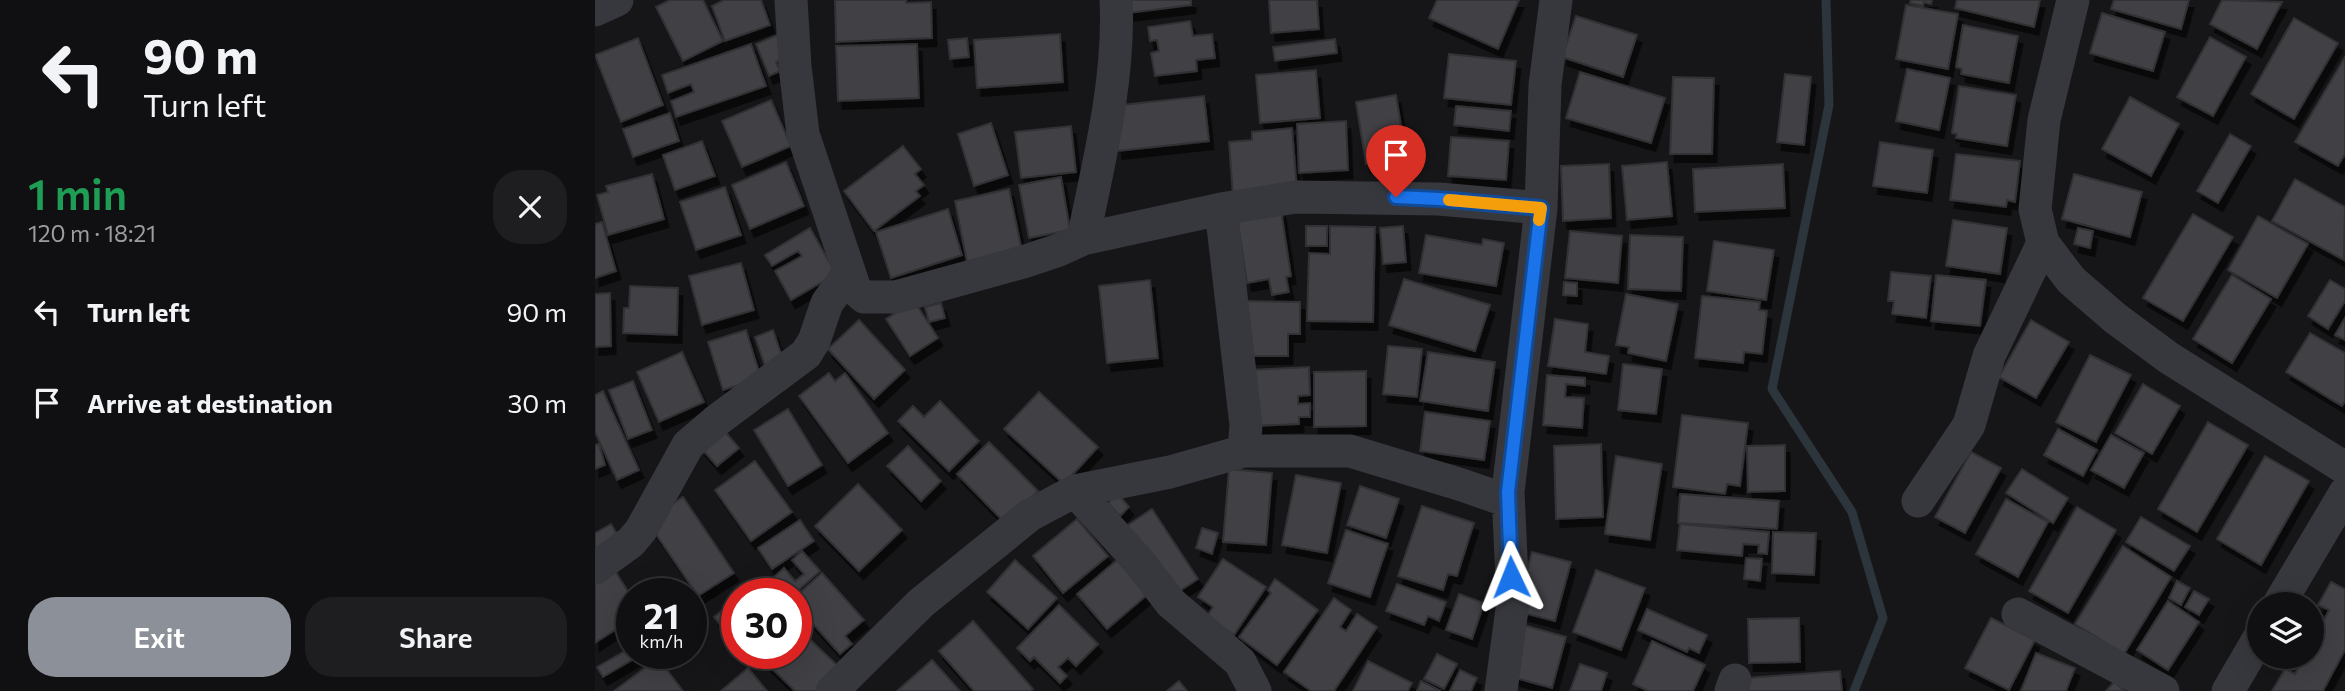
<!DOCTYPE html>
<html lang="en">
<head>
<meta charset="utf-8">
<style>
	:root { --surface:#101012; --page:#1e1e20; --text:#f1f3f6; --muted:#9c9d9f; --line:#303032; --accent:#8c9099 }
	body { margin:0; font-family:Commissioner,sans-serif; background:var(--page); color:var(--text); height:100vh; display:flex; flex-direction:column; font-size:26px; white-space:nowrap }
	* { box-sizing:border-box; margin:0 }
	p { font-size:23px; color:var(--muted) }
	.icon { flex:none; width:38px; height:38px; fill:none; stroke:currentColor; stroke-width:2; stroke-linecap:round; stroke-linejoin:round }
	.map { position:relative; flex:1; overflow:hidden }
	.sheet { display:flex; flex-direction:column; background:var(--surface); width:595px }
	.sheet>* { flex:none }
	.banner { background:#101012; color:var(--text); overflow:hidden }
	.tools { position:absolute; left:1652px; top:592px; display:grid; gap:14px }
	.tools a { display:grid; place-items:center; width:77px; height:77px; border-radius:50%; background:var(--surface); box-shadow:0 7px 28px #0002,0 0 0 2px var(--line); font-size:35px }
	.speed { position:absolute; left:21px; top:578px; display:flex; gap:14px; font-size:35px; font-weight:700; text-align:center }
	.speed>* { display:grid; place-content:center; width:91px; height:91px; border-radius:50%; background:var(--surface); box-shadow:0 7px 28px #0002,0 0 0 2px var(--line); line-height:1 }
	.speed small { font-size:18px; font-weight:400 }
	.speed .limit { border:10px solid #d22; background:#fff; color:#111 }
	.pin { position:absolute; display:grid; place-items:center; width:60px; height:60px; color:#fff; margin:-72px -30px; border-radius:50% 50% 50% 0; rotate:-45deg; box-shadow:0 0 7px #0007 }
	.pin .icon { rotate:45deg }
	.me { position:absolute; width:77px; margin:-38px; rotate:358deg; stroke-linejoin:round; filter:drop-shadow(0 0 5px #0008) }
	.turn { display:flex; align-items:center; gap:24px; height:147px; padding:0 28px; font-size:32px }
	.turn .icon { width:91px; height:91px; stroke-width:2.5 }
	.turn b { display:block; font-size:49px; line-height:60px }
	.round { display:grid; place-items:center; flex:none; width:74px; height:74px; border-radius:28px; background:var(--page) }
	.overview { display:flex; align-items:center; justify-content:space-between; height:119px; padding:0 28px }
	h1 { font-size:42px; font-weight:600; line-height:52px; color:#1e9e55 }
	.button { display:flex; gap:14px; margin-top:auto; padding:14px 28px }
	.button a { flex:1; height:80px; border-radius:28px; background:var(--accent); color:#fff; font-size:28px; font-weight:600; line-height:80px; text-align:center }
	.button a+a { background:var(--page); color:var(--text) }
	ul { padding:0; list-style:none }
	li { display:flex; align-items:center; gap:21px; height:91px; padding:0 28px }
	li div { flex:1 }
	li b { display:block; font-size:26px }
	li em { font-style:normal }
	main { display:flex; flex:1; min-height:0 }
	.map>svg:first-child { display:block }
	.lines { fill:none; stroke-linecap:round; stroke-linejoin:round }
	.stream { stroke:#2c353c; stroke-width:9 }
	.building { fill:#404145; stroke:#303034; stroke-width:2; filter:url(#shadow) }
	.minor { stroke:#37383d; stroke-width:33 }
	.route-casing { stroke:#114b97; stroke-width:18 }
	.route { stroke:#1a73e8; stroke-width:12 }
	.slow { stroke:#f59e0b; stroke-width:12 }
</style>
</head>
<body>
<main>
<section class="sheet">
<div class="banner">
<div class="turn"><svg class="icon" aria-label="left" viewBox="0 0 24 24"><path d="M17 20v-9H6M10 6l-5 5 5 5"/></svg><div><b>90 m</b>Turn left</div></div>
</div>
<div class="overview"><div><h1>1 min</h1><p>120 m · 18:21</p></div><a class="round"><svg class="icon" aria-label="close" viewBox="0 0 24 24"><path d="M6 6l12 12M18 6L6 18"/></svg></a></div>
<ul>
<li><svg class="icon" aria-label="left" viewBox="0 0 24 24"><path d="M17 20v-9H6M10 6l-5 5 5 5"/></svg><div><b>Turn left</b></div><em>90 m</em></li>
<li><svg class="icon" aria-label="arrive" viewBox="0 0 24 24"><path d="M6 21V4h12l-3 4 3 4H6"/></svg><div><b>Arrive at destination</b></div><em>30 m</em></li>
</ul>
<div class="button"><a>Exit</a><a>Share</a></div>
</section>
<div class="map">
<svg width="1750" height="691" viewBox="0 0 1750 691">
	<defs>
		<filter id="shadow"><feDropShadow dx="4.5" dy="8" stdDeviation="0" flood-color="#0009"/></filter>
	</defs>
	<rect width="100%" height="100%" fill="#161618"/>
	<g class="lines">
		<path class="stream" d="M1231 0 1234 105 1177 389 1257 512 1288 618 1259 691"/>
	</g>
	<path class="building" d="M75 0H108L128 41 88 61 61 7Z
		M129 0H166L175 25 130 41 117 6Z
		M240 0H311V3L336 2 337 38 241 42Z
		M532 0H596V5L534 13Z
		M674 0H722L724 29 676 33Z
		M842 0H924L903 49 834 18Z
		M1316 0H1337L1336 4 1329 2 1328 6 1315 3Z
		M1362 0H1445L1439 27 1360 8Z
		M1519 0H1594L1586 29 1516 9Z
		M1627 0 1687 2 1662 49 1615 24Z
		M1311 5 1363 14 1353 69 1301 59Z
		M1507 13 1570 32 1558 71 1495 53Z
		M981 16 1042 35 1028 77 967 57Z
		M1699 18 1743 43 1699 119 1656 94Z
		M595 21 598 36 617 34 620 58 601 60 602 71 560 76 556 53 564 51 562 40 555 41 553 27Z
		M1368 25 1423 36 1414 83 1366 74 1367 69 1361 67Z
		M465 34 468 82 382 88 379 40Z
		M182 35 190 58 181 62 185 71 174 76 161 44Z
		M1615 37 1651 57 1618 116 1582 97Z
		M43 38 68 105 26 122 0 55Z
		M372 38 374 57 355 59 353 40Z
		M740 39 742 53 680 61 678 47Z
		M156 44 171 86 81 117 76 101 99 92 96 84 73 93 67 75Z
		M322 44 324 98 243 101 241 46Z
		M854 54 921 61 916 105 849 98Z
		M1750 57V154L1743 166 1700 142Z
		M1312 69 1355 78 1344 130 1301 121Z
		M721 70 725 118 665 123 661 75Z
		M985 72 1070 98 1056 143 971 118Z
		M1190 74 1216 77 1209 145 1182 142Z
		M1078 77 1119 78 1117 154H1075Z
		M1364 86 1421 95 1412 146 1361 138 1362 134 1357 133Z
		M801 95 811 157 771 164 761 102Z
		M609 96 614 141 523 151 518 106Z
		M1535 97 1584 124 1556 176 1507 149Z
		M176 100 196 146 147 167 127 121Z
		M861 106 916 111 914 131 859 125Z
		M75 113 84 141 38 157 28 129Z
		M751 121 753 170 704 173 702 124Z
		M396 123 413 175 379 186 363 134Z
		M476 126 481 172 426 178 420 132Z
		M697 128 702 190 638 196 634 142 657 140V132Z
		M1635 134 1656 146 1623 203 1602 191Z
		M856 137 914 141 911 180 853 176Z
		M107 141 120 176 80 190 68 155Z
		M1285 142 1338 150 1332 193 1278 186Z
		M308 146 326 169 320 174 329 185 321 191 325 196 279 231 249 191Z
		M1361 154 1425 161 1420 202 1412 200 1411 207 1355 200Z
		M191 162 209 206 155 229 137 185Z
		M1072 162 1077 216 1032 220 1027 166Z
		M1014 164 1016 218 968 221 966 166Z
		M1188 164 1190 208 1100 212 1098 169Z
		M57 174 69 219 13 235 2 195 13 192 11 186Z
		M1479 174 1547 192 1535 237 1467 219Z
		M466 177 475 230 434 238 424 185Z
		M1700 179 1750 207 1749 260 1677 221Z
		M130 187 146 235 101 250 85 202Z
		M414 189 428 256 373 267 360 201Z
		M353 209 367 255 296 278 281 232Z
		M686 210 696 276 691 277 694 292 677 295 674 279 652 283 642 217Z
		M1598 214 1638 237 1588 321 1548 298Z
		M1663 216 1713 244 1682 298 1633 270Z
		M1358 220 1412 228 1405 274 1351 266Z
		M7 222 21 271 0 278V224Z
		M711 226H732V246H711Z
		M735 226 780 227 778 322 712 321 714 253 735 254Z
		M808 226 811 262 788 264 785 228Z
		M215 228 241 274 196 300 180 271 207 256 203 251 177 266 170 255Z
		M1483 228 1498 231 1495 248 1479 244Z
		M975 231 1027 236 1023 283 970 278Z
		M831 235 887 245 888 239 909 243 901 286 824 273Z
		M1035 235 1088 237 1086 291 1033 289Z
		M1119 241 1179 250 1171 300 1112 291Z
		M146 263 159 310 107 325 94 276Z
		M1296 272 1336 276 1331 318 1297 314 1299 301H1293Z
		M1341 275 1391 280 1385 326 1336 321Z
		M1637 275 1676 299 1637 363 1598 339Z
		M809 279 895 305 880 351 794 325Z
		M555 280 563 358 512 363 504 286Z
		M1735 280 1750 289V301L1733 329 1713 316Z
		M969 282 982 283V296L968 295Z
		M35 286 83 288 82 335 28 333 29 308H34Z
		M15 293 16 346 0 347V294Z
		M1031 294 1083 304 1071 361 1033 353 1034 347 1021 345Z
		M1107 296 1165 302 1164 310 1172 311 1167 354 1149 352 1148 363 1100 358Z
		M319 301 343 338 315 356 291 319Z
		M647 301 705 302V334H693V356H646Z
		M346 303 350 318 334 322 330 307Z
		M1750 318V340L1740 335Z
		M960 319 993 324 990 352 1014 356 1011 374 953 366Z
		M264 320 310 370 279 399 233 349Z
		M1436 320 1474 342 1441 398 1404 377Z
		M151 330 166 378 128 390 113 342Z
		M178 330 190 365 172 372 160 337Z
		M1715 333 1750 353V401L1747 406 1691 372Z
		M793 346 827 349 822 397 788 394Z
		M87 352 109 402 64 422 42 372Z
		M833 352 900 362 893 411 825 401Z
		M1495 355 1536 375 1501 442 1461 422Z
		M1028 364 1067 369 1061 414 1023 410Z
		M714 367 715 395 703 396V404L715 403V417H704V424L656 426 654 370Z
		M771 371V426L719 427V372Z
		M234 373 240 381 250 373 293 433 253 463 204 396Z
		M952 375 990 378V386L971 384 970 397 989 398 987 428 948 425Z
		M38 381 57 430 33 439 14 390Z
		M1548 384 1585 406 1557 454 1520 433Z
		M8 391 44 470 22 480 0 432V395Z
		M444 392 503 447 469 484 409 429Z
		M345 401 384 441 354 471 303 421 318 406 329 417Z
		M193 409 227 465 193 486 159 430Z
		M830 412 895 421 889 460 825 451Z
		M1087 415 1153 423 1145 486 1132 484 1130 494 1078 487Z
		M1613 422 1653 445 1602 532 1563 509Z
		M128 429 144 448 122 466 106 448Z
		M1463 429 1502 450 1488 476 1449 455Z
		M1516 435 1549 453 1529 488 1496 470Z
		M394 442 443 491 410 523 362 474Z
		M4 444 10 465 0 469V445Z
		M1006 444 1008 517 961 519 959 446Z
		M1190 445V491L1153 492 1152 446Z
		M313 446 346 481 326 501 292 466Z
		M1376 452 1406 468 1370 533 1340 517Z
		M1021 456 1067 464 1055 540 1010 534Z
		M1670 456 1714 481 1666 565 1622 539Z
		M160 461 197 512 156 541 120 490Z
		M634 469 677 473 671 545 628 542Z
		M1427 469 1473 498 1458 523 1411 493Z
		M701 475 746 483 732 553 687 545Z
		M263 484 307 530 264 571 220 526Z
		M765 486 804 499 791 538 752 525Z
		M523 494 534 507 525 516 513 503Z
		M1085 494 1184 501 1182 529 1083 523Z
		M88 497 139 573 103 596 52 521Z
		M1411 499 1453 522 1423 577 1381 554Z
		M827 506 879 523 862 576 853 574 848 590 803 576Z
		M1482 507 1521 530 1473 613 1434 591Z
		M557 509 603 579 577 596 530 527Z
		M1546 517 1595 546 1579 571 1531 542Z
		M482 519 513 556 468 593 438 556Z
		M205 520 219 541 177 569 163 548Z
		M16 524 25 539 0 555V533Z
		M1085 524 1174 532 1172 554 1163 553 1164 545 1148 544 1147 556 1082 550Z
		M607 528 623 533 617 554 601 548Z
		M751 530 793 544 775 597 733 583Z
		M1178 532 1221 533 1219 575 1177 573Z
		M1528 546 1576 577 1529 654 1480 624Z
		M207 551 225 571 200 593H189L177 579 189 568 200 581 209 574 197 560Z
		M937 552 976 562 960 621 921 611Z
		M1151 558 1167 559 1165 581 1149 579Z
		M628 559 671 587 639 635 612 616 618 607 603 597Z
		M420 560 462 598 433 629 392 592Z
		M522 560 552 595 512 629 482 594Z
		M1001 570 1050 588 1026 650 978 632Z
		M20 571 36 596 37 619 0 643V584Z
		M227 573 269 620 250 636 257 644 245 654 201 605V596Z
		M680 579 723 610 682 665 644 637 676 593 673 590Z
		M1582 581 1595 588 1586 605 1574 598Z
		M1736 582 1750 589V650L1728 691H1677L1690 669 1700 674 1710 656H1717V643L1734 610 1723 605Z
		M55 583 62 593H40Z
		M802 584 851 602 844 621 833 616 829 625 791 611Z
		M159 585 166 593H148Z
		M1599 591 1614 599 1604 615 1590 607Z
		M864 594 889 603 877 639 851 630Z
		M739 598 756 610 745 627 751 631 762 614 782 627 739 691H716L689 672Z
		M142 599V646L119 617Z
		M1573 601 1604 622 1573 670 1542 650Z
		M464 605 503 644 481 666 473 658 463 667 472 676 465 683 439 657 435 661 422 648Z
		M1052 609 1112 635 1104 653 1094 648 1092 652 1043 630Z
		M1204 618 1205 662 1154 663 1153 619Z
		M1396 618 1440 640 1414 690 1370 668Z
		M378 621 438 689 436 691H379L344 651Z
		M925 624 971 637 957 688 910 675Z
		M201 626 245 668 223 691H200L161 653H201Z
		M1057 641 1110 665 1098 691H1053L1038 684Z
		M37 647V653H49L8 677 2 667Z
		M1441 653 1480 668 1471 691H1426Z
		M842 654 862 664 849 689 829 679Z
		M63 658 88 691H19Z
		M337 660 365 691H302Z
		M773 661 817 683 813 691H758Z
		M985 664 1012 673 1006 691H975Z
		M153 668 172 691H126Z
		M865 670 882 678 876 691H855Z
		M1245 671 1247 691H1153L1152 678Z
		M584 681 592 691H572Z
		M826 681 846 691H822Z
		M1519 682 1530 691H1511Z"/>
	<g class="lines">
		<path class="minor" d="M196 0 200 66 208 134 260 289 269 297H301L428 262 464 250 488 239 626 209 701 197 844 199 946 208
			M1478 0 1449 120 1440 209 1448 243 1476 280 1520 318 1574 358 1750 468
			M0 10 22 0
			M488 239C504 162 525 78 521 0
			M649 451H755L867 485 913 501
			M480 491 541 558 576 603 645 662 660 691
			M1323 501 1374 425 1394 356 1448 243
			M0 568 36 542 46 530 93 445 121 421 211 354 219 341 232 303 254 273
			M1684 604 1750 493
			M1423 614 1568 691
			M237 691 326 603 435 515 480 491 575 472 649 451 651 425 626 209
			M906 691 918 602 913 492 946 208 950 85 961 0
			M1136 691 1140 680
			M1633 691 1664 638"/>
	</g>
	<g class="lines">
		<g class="route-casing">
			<path id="route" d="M801 197 844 199 946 208 913 492 916 577"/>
		</g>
		<use href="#route" class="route"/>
		<path class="slow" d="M854 200 946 208 944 220"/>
	</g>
</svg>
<div class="tools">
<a><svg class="icon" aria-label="layers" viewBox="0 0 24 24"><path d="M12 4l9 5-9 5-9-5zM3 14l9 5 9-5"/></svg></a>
</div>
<div class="speed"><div>21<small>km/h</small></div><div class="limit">30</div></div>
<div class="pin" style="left:801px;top:197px;background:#d93025"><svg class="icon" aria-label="arrive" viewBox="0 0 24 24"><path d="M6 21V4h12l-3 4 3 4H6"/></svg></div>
<svg class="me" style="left:916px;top:577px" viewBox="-20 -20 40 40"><path d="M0-17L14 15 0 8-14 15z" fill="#1a73e8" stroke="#fff" stroke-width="4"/></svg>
</div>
</main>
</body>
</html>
